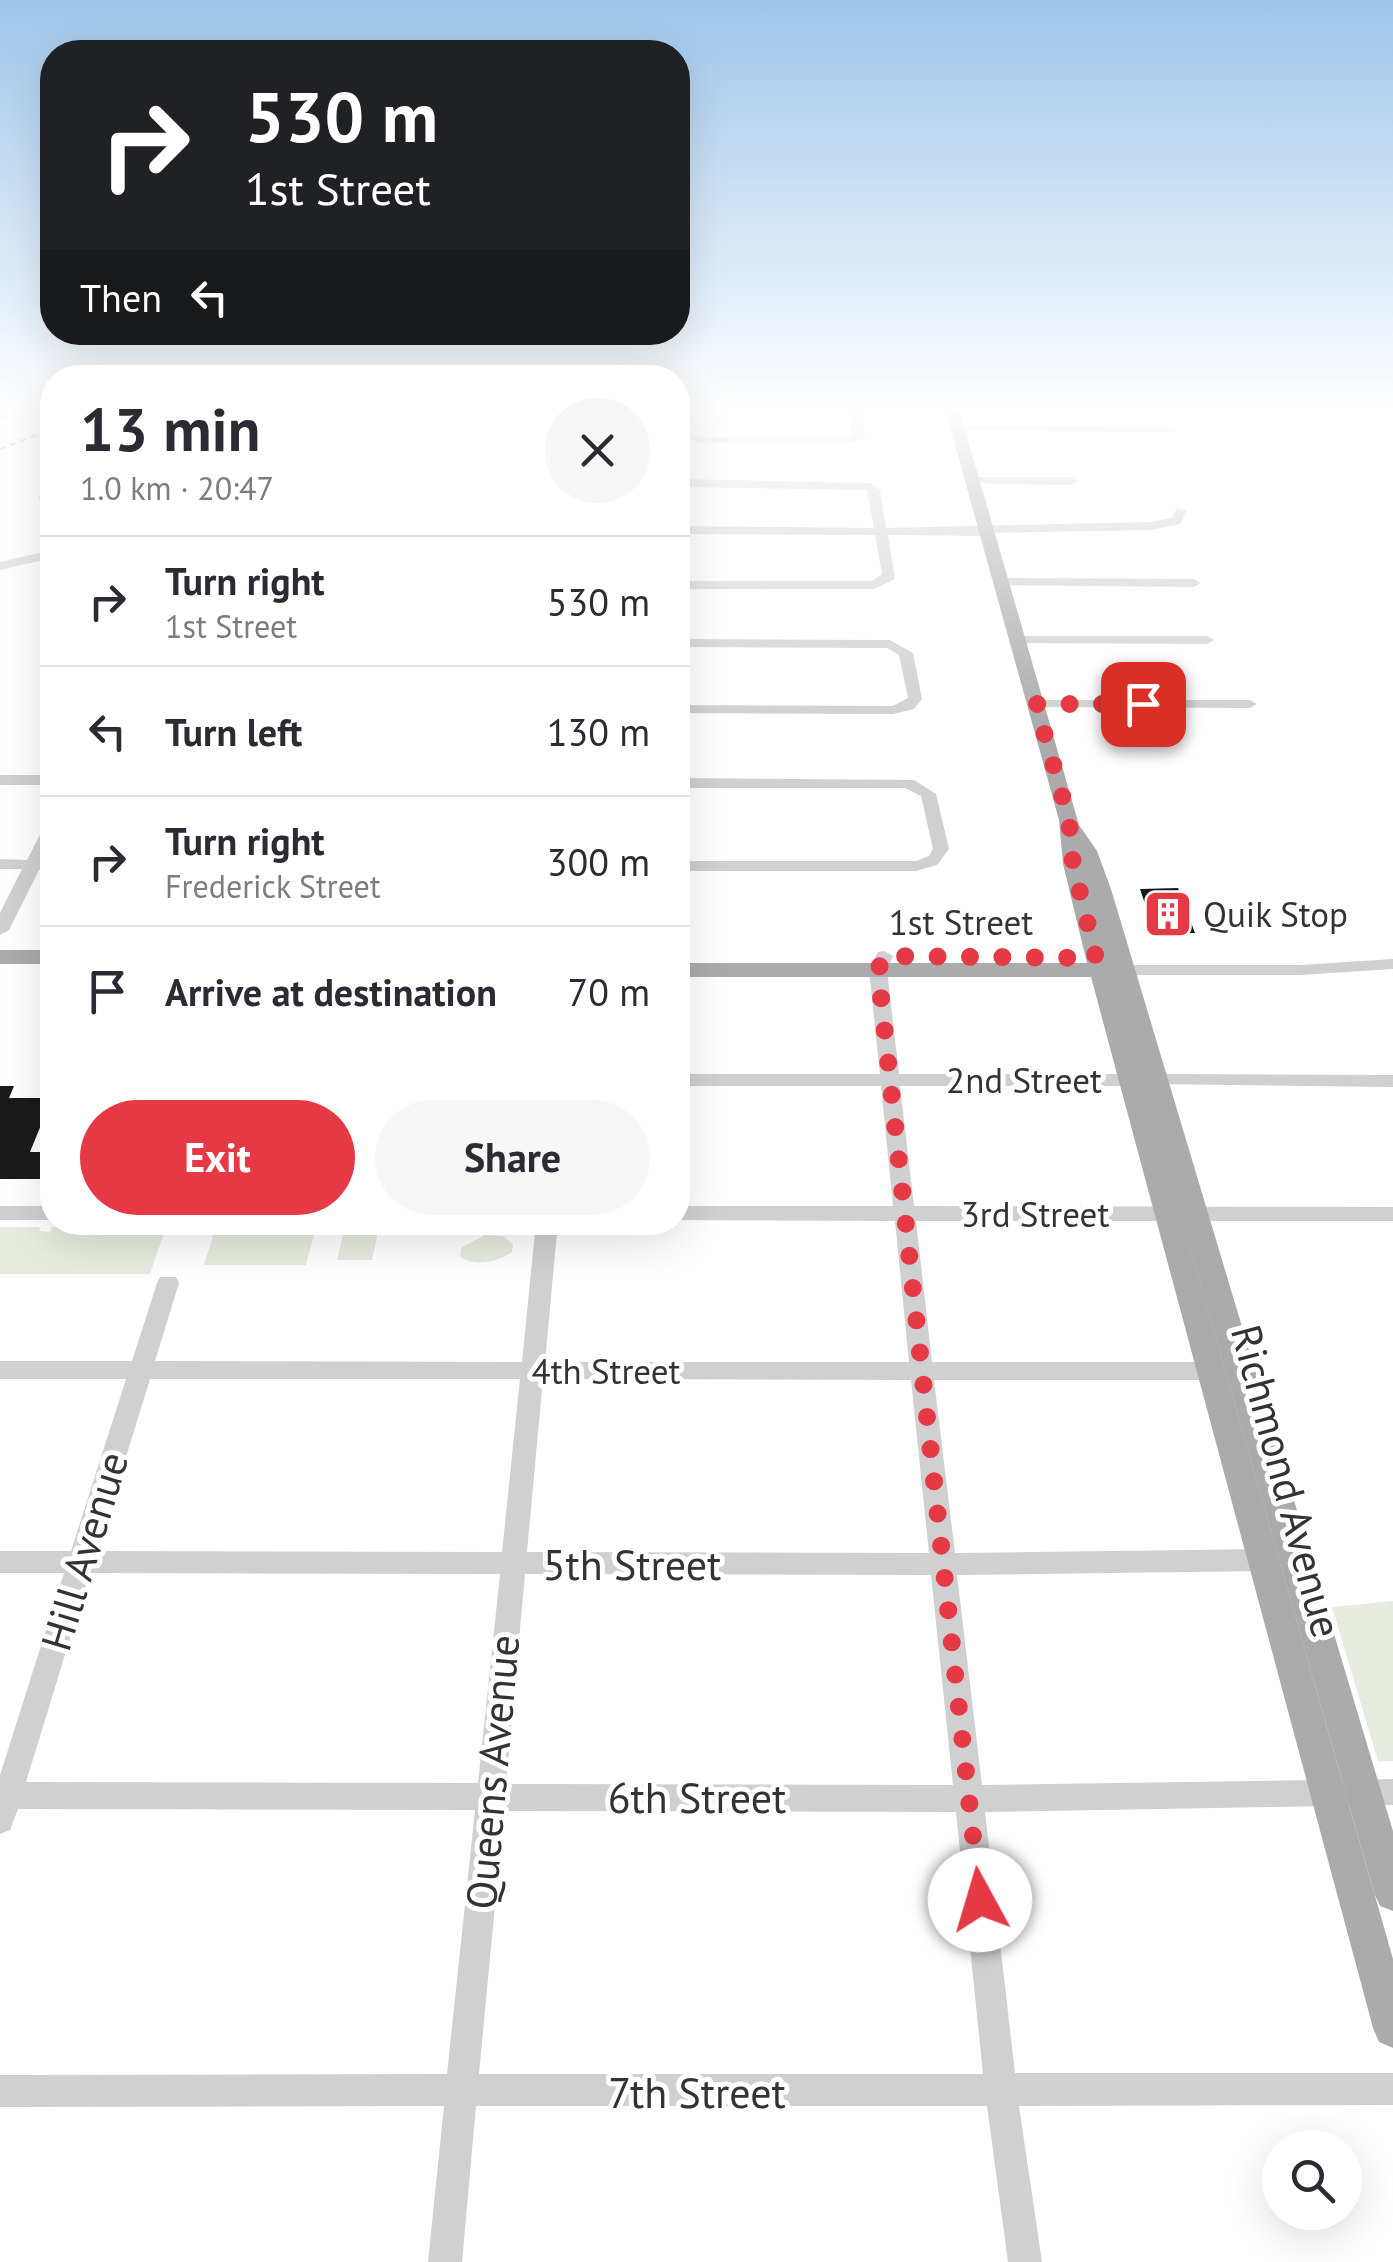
<!DOCTYPE html>
<html lang="en">
<head>
<meta charset="utf-8">
<style>
	:root { --surface:#fff; --page:#f7f7f7; --text:#2b2b33; --muted:#7c7c81; --line:#e1e1e2; --accent:#e63946 }
	body { margin:0; font-family:"PT Sans",sans-serif; background:var(--page); color:var(--text); height:100vh; display:flex; flex-direction:column; font-size:38px; white-space:nowrap }
	* { box-sizing:border-box; margin:0 }
	p { font-size:32px; color:var(--muted) }
	.icon { flex:none; width:55px; height:55px; fill:none; stroke:currentColor; stroke-width:2; stroke-linecap:round; stroke-linejoin:round }
	.map { position:relative; flex:1; overflow:hidden }
	.details { position:absolute; left:40px; top:365px; width:650px; height:870px; display:flex; flex-direction:column; background:var(--surface); border-radius:40px; box-shadow:0 10px 40px #0002 }
	.details>* { flex:none }
	.top-card { position:absolute; left:40px; top:40px; width:650px; height:305px; border-radius:40px; box-shadow:0 10px 40px #0002; background:#202124; color:#fff; overflow:hidden }
	.controls { position:absolute; left:1262px; top:2130px; display:grid; gap:20px }
	.controls a { display:grid; place-items:center; width:100px; height:100px; border-radius:50%; background:var(--surface); box-shadow:0 10px 40px #0002; font-size:50px }
	.pin { position:absolute; display:grid; place-items:center; width:85px; height:85px; color:#fff; margin:-42px; border-radius:20px; box-shadow:0 5px 15px #0006 }
	.me { position:absolute; width:110px; margin:-55px; rotate:354deg; stroke-linejoin:round; filter:drop-shadow(0 0 8px #0008) }
	.turn { display:flex; align-items:center; gap:35px; height:210px; padding:0 40px; font-size:45px }
	.turn .icon { width:130px; height:130px; stroke-width:2.5 }
	.turn b { display:block; font-size:70px; line-height:85px }
	.then { display:flex; align-items:center; height:95px; padding:0 40px; background:#0003; gap:20px; font-size:38px }
	.round { display:grid; place-items:center; flex:none; width:105px; height:105px; border-radius:52px; background:var(--page) }
	.overview { display:flex; align-items:center; justify-content:space-between; height:170px; padding:0 40px }
	h1 { font-size:60px; font-weight:700; line-height:75px }
	.button { display:flex; gap:20px; margin-top:auto; padding:20px 40px }
	.button a { flex:1; height:115px; border-radius:60px; background:var(--accent); color:#fff; font-size:40px; font-weight:700; line-height:115px; text-align:center }
	.button a+a { background:var(--page); color:var(--text) }
	ul { padding:0; list-style:none }
	li { display:flex; align-items:center; gap:30px; height:130px; padding:0 40px; border-top:2px solid var(--line) }
	li div { flex:1 }
	li b { display:block; font-size:38px }
	li em { font-style:normal }
	.map>svg:first-child { display:block }
	.green { fill:#e6ecdf }
	.building { fill:#1a1a1a }
	.lines { fill:none; stroke-linecap:round; stroke-linejoin:round }
	.minor { fill:#d0d0d0; fill-rule:evenodd }
	.major { fill:#ababab; fill-rule:evenodd }
	.rail { stroke:#888; stroke-width:2.5; stroke-dasharray:6 5; stroke-linecap:butt }
	.route { stroke:#e63946; stroke-width:18; stroke-dasharray:0 32.4 }
	.labels { text-anchor:middle; dominant-baseline:central; stroke-width:10; stroke-linejoin:round; paint-order:stroke }
	.poi-label { font-size:35px; fill:#333; stroke:#fff; text-anchor:start }
	.street-label { font-size:35px; fill:#333; stroke:#fff }
	.near-street-label { font-size:42px; fill:#333; stroke:#fff }
</style>
</head>
<body>
<div class="map">
<svg width="1393" height="2262" viewBox="0 0 1393 2262">
	<rect width="100%" height="100%" fill="#fff"/>
	<path class="green" d="M217 1223V1222L317 1223 306 1265H204Z
		M346 1223H380L372 1260H337Z
		M0 1227H40L39 1231 50 1232 52 1227H166L150 1274H0Z
		M485 1235 503 1236 513 1244 512 1252C498 1262 476 1267 460 1257L461 1248Z
		M1393 1601V1761H1378L1332 1607Z"/>
	<path class="building" d="M1178 888 1195 933 1155 934 1140 889Z
		M0 1086H14L9 1098H52L30 1152H52V1179H0Z"/>
	<g class="lines">
		<path class="minor" d="M851 409H861L865 438 851 443H699L678 438V432L699 437H851Z
			M958 426H1170L1176 429 1170 432 954 431 952 429Z
			M971 477H1071L1077 481 1071 485 967 483 965 481Z
			M678 479 870 483 880 490 886 528 1151 522 1171 518 1177 508 1187 511 1180 524 1151 530 992 533 986 536 888 535 895 579 874 589H678V581H872L882 574 875 535 678 534V526L874 528 867 490 678 487Z
			M52 486V514L48 513 38 497Z
			M52 550V558L0 570V562Z
			M1000 578 1194 579 1201 583 1194 587 995 585 993 582Z
			M1017 636H1207L1214 640 1207 644 1012 643V637Z
			M678 639 890 640 913 653 922 699 914 709 893 714 678 713V705L893 706 908 698 899 655 887 648 678 647Z
			M1036 700H1250L1257 704 1250 708 1031 707V701Z
			M0 775H52V785H0Z
			M678 778 914 780 936 794 949 849 937 865 916 871H678V861H916L929 856 933 849 921 796 905 788H678Z
			M52 822V842L44 860H52V870H39L9 930 0 935V913L22 869H0V859L27 860 44 827Z
			M884 951 893 956 887 970 899 1074H1131L1141 1080 1131 1086H900L914 1206 1393 1207V1221H916L932 1362H1212L1220 1365 1224 1371 1220 1377 1212 1380H934L955 1553 1265 1549 1274 1552 1278 1560 1274 1568 1265 1571 957 1575 982 1785 1393 1779V1805L985 1812 1015 2073H1393V2105L1019 2106 1042 2262H1008L987 2106H476L462 2262H428L444 2106 0 2107V2075L447 2074 475 1810 18 1809 10 1830 0 1834V1775L64 1573H0V1551H71L126 1379H0V1361H132L157 1283 160 1277H176L179 1283 155 1361 522 1362 536 1222H558L545 1362H909L895 1221 678 1220V1206H893L881 1086H678V1074H880L869 970 878 952ZM150 1379H520L502 1552 97 1551ZM543 1379 911 1380 929 1553 527 1552ZM90 1573 500 1574 478 1783 26 1782ZM525 1574 931 1575 953 1785 506 1784ZM504 1811 956 1812 983 2074H479Z
			M1393 959V969L1300 975H1123L1114 970 1123 965H1300Z
			M1155 1074 1393 1075V1087L1148 1084 1145 1080 1148 1076Z
			M0 1206H52V1220H0Z"/>
		<path class="major" d="M945 409H959L1079 825 1097 851 1111 889 1393 1831V1911L1380 1906 1374 1893 1113 976 1393 1959V2048L1379 2042 1373 2028 1091 977H678V963H1087L1063 864 1059 820Z
			M0 950H52V964H0Z"/>
		<path class="rail" d="M0 418 22 409
			M0 449 52 429"/>
	</g>
	<linearGradient id="sky" x2="0" y2="1"><stop stop-color="#9ec6ea"/><stop offset="0.56" stop-color="#fff"/><stop offset="1" stop-color="#fff" stop-opacity="0"/></linearGradient>
	<rect width="1393" height="726" fill="url(#sky)"/>
	<g class="lines">
		<path class="route" d="M980 1900 878 970 884 956 1096 958 1073 864 1069 820 1036 704H1143"/>
	</g>
	<defs>
		<g id="building-square" transform="scale(2.5)"><rect x="-9" y="-9" width="18" height="18" rx="4" fill="#e63946" stroke="#fff"/><path d="M-4-6H4V6H1V3H-1V6H-4ZM-2.5-4.3h1.7v1.8h-1.7ZM.8-4.3h1.7v1.8H.8ZM-2.5-1h1.7V.8h-1.7ZM.8-1h1.7V.8H.8Z" fill="#fff"/></g>
	</defs>
	<g fill-rule="evenodd">
		<use href="#building-square" x="1168" y="914"/>
	</g>
	<g class="labels">
		<g class="poi-label">
			<text x="1203" y="914">Quik Stop</text>
		</g>
		<g class="street-label">
			<text x="961" y="922">1st Street</text>
			<text x="1024" y="1080">2nd Street</text>
			<text x="1035" y="1214">3rd Street</text>
			<text x="606" y="1371">4th Street</text>
		</g>
		<g class="near-street-label">
			<text transform="translate(1287 1481) rotate(75)">Richmond Avenue</text>
			<text transform="translate(84 1551) rotate(-73)">Hill Avenue</text>
			<text x="632" y="1564">5th Street</text>
			<text transform="translate(492 1772) rotate(-85)">Queens Avenue</text>
			<text x="697" y="1797">6th Street</text>
			<text x="697" y="2092">7th Street</text>
		</g>
	</g>
</svg>
<div class="controls">
<a><svg class="icon" aria-label="search" viewBox="0 0 24 24"><circle cx="10" cy="10" r="6"/><path d="M15 15l6 6"/></svg></a>
</div>
<div class="pin" style="left:1143px;top:704px;background:#d93025"><svg class="icon" aria-label="arrive" viewBox="0 0 24 24"><path d="M6 21V4h12l-3 4 3 4H6"/></svg></div>
<svg class="me" style="left:980px;top:1900px" viewBox="-20 -20 40 40"><circle r="19" fill="#fff"/><path d="M0-13L10 11 0 6-10 11z" fill="#e63946"/></svg>
<div class="top-card">
<div class="turn"><svg class="icon" aria-label="right" viewBox="0 0 24 24"><path d="M7 20v-9h11M14 6l5 5-5 5"/></svg><div><b>530 m</b>1st Street</div></div>
<div class="then">Then<svg class="icon" aria-label="left" viewBox="0 0 24 24"><path d="M17 20v-9H6M10 6l-5 5 5 5"/></svg></div>
</div>
<section class="details">
<div class="overview"><div><h1>13 min</h1><p>1.0 km · 20:47</p></div><a class="round"><svg class="icon" aria-label="close" viewBox="0 0 24 24"><path d="M6 6l12 12M18 6L6 18"/></svg></a></div>
<ul>
<li><svg class="icon" aria-label="right" viewBox="0 0 24 24"><path d="M7 20v-9h11M14 6l5 5-5 5"/></svg><div><b>Turn right</b><p>1st Street</p></div><em>530 m</em></li>
<li><svg class="icon" aria-label="left" viewBox="0 0 24 24"><path d="M17 20v-9H6M10 6l-5 5 5 5"/></svg><div><b>Turn left</b></div><em>130 m</em></li>
<li><svg class="icon" aria-label="right" viewBox="0 0 24 24"><path d="M7 20v-9h11M14 6l5 5-5 5"/></svg><div><b>Turn right</b><p>Frederick Street</p></div><em>300 m</em></li>
<li><svg class="icon" aria-label="arrive" viewBox="0 0 24 24"><path d="M6 21V4h12l-3 4 3 4H6"/></svg><div><b>Arrive at destination</b></div><em>70 m</em></li>
</ul>
<div class="button"><a>Exit</a><a>Share</a></div>
</section>
</div>
</body>
</html>
